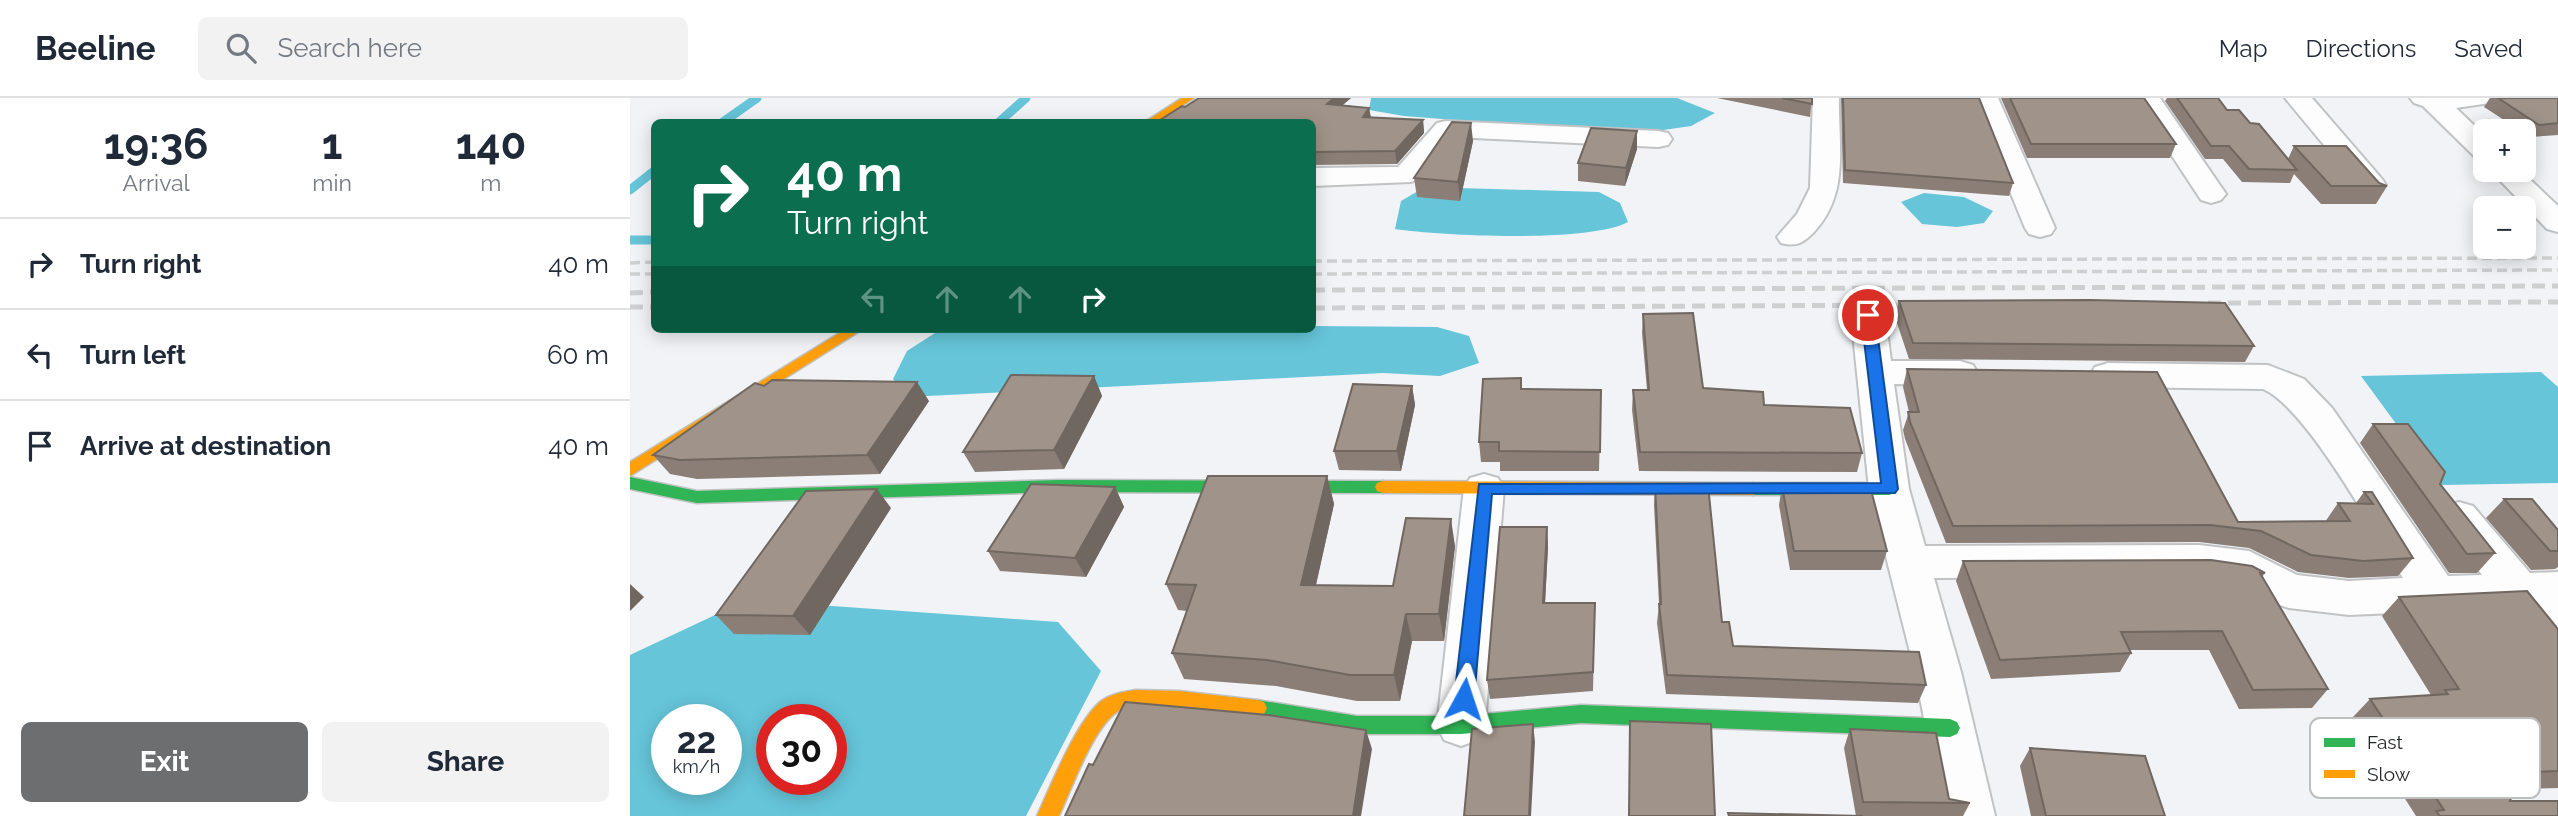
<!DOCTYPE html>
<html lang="en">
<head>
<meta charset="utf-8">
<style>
	:root { --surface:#fff; --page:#f2f2f3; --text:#1f2937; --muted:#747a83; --line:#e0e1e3; --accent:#6c6e70 }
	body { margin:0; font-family:Raleway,sans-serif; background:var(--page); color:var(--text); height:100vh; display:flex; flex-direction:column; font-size:26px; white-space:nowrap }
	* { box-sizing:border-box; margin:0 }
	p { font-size:23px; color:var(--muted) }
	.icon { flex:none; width:38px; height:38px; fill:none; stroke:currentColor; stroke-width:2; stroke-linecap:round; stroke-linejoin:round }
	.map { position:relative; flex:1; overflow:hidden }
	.panel { display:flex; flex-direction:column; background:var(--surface); width:630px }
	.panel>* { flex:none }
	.banner { position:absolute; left:21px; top:21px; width:665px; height:214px; border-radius:10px; box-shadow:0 4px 18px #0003; background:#0b6e4f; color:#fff; overflow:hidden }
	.tools { position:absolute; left:1843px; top:21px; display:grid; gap:14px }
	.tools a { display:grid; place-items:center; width:63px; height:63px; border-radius:10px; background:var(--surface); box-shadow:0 4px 18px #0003; font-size:35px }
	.speed { position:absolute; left:21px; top:606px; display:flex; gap:14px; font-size:35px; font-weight:700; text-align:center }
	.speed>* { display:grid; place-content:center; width:91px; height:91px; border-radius:50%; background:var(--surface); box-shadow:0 4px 18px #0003; line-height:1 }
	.speed small { font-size:18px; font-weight:400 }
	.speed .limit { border:10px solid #d22; background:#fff; color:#111 }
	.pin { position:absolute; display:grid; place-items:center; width:60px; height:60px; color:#fff; margin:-30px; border:4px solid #fff; border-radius:50%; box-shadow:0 2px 7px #0007 }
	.me { position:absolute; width:77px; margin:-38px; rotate:5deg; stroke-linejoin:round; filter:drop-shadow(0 0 5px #0008) }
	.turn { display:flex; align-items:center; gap:24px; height:147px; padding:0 21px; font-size:32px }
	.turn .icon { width:91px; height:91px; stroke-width:2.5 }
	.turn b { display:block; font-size:49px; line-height:60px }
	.lanes { display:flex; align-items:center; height:66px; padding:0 21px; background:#0003; justify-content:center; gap:35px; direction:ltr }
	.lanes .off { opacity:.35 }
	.eta { display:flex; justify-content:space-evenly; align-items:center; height:119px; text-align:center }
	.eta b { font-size:42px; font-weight:700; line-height:49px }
	.primary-button { display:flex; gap:14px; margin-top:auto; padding:14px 21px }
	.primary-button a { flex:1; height:80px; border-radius:10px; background:var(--accent); color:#fff; font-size:28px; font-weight:700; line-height:80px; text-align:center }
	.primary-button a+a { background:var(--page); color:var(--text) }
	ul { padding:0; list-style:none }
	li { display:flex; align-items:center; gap:21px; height:91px; padding:0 21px; border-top:2px solid var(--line) }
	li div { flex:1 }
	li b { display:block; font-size:26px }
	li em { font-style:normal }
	header { display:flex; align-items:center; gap:42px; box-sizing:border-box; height:98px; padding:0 35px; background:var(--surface); border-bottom:2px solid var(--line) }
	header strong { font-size:33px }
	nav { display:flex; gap:38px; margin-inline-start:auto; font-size:24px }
	.search { width:490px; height:63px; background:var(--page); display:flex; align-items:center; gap:18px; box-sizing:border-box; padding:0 24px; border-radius:10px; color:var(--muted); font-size:26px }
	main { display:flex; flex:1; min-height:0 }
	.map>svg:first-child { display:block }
	.water { fill:#66c5d9; fill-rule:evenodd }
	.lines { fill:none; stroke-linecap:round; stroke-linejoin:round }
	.stream { stroke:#66c5d9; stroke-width:9 }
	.street-casing { stroke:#c0c2c4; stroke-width:4 }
	.fast-casing { stroke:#c0c2c4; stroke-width:3 }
	.slow-casing { stroke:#c0c2c4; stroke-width:3 }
	.street { fill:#fdfdfe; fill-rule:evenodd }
	.fast { fill:#30b455; fill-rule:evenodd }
	.slow { fill:#ff9f0a; fill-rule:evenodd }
	.rail-far1 { stroke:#cecfd0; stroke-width:3.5; stroke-dasharray:10 5; stroke-linecap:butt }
	.rail { stroke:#cecfd0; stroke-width:5; stroke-dasharray:13 7; stroke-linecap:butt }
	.wall { fill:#8a7e76 }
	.shaded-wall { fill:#706760 }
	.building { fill:#a09389; stroke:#706760; stroke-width:2 }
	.route { fill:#1a73e8; stroke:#114b97; stroke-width:2 }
	.key { fill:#fff; stroke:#bdbebe; stroke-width:2 }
	.key-label { font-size:19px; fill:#242628 }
</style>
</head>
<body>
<header>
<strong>Beeline</strong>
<div class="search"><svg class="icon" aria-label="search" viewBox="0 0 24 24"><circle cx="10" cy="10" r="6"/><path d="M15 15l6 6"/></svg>Search here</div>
<nav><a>Map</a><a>Directions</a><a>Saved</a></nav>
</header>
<main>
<section class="panel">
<div class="eta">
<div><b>19:36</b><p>Arrival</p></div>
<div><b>1</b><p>min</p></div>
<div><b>140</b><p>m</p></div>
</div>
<ul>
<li><svg class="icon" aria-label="right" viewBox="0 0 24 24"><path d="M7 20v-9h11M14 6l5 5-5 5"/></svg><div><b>Turn right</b></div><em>40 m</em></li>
<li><svg class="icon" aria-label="left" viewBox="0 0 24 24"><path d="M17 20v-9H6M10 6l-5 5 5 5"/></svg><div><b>Turn left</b></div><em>60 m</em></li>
<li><svg class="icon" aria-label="arrive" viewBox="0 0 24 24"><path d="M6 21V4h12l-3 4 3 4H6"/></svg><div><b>Arrive at destination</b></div><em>40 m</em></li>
</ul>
<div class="primary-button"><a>Exit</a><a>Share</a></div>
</section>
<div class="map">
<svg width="1928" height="718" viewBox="0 0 1928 718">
	<rect width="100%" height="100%" fill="#f1f3f6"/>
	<path class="water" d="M741 0H1047L1085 15 1061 28 1006 36 774 18 739 12Z
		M795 89 969 94 990 105 998 124C959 145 813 138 765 131L771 103Z
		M1294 95 1334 99 1363 113 1354 125 1327 129 1292 126 1271 104Z
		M683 228 807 229 839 238 849 265 810 278 753 275 277 299 263 281 277 253 305 235 366 231H682Z
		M1911 274 1928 289V385L1811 387 1731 278Z
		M117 502 428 524 471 573 396 718H0V557ZM37 621H96V681H37ZM142 621H201V681H142Z"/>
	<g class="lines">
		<path class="stream" d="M93 24 127 0
			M369 24 396 0
			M0 92 24 73
			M0 142H24"/>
		<g class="street-casing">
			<path id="street" d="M1183 0H1209C1208 48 1220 95 1184 134 1173 145 1167 149 1151 145L1147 139 1167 116 1180 90Z
				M1342 0H1368L1425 130 1421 136 1410 139 1399 136 1395 130Z
				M1504 0H1530L1596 96 1591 102 1581 105 1571 102Z
				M1655 0H1682L1752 81 1756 87 1752 93 1742 96 1732 93Z
				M1780 0H1864L1860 5 1826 10 1855 38V61L1845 59 1793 8 1784 5Z
				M816 23 1028 33 1038 35 1042 41 1038 47 1028 49 823 39 788 81 781 84 682 88V70L768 69 807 25Z
				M1860 72H1890L1928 108V134L1917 131Z
				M1238 207 1250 210 1255 217 1261 263H1330L1343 267 1348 275 1343 283 1330 287 1264 286 1279 391 1295 448 1569 447 1619 453 1667 477 1719 483 1773 480C1744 435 1677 310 1633 291L1478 289 1465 285 1460 277 1465 269 1478 265 1638 267 1674 281 1702 310 1818 478 1852 477 1809 419 1815 408 1829 404 1843 408 1900 475 1928 474V558L1912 552 1879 510 1719 517 1659 510 1644 505 1610 485 1569 479 1304 480 1331 574 1365 718H1313L1285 574 1239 391 1221 217 1226 210Z
				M854 376 868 380 874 390 855 627 848 642 831 648 814 642 807 627 834 390 840 380Z"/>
		</g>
		<g class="fast-casing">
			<path id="fast" d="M0 379 67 393 429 382 753 383 759 385 761 389 759 393 753 395 429 394 67 405 0 391Z
				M1123 385H1259L1265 387 1267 391 1265 395 1259 397H1123L1117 395 1115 391 1117 387Z
				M627 602 727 618H831L951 607 1320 621 1327 624 1330 630 1327 636 1320 639 951 625 831 636H727L627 618 620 616 617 610 620 604Z"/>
		</g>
		<g class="slow-casing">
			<path id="slow" d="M552 0H564L527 24H515Z
				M216 231H233L0 378V364Z
				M753 383 1123 385 1129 387 1131 391 1129 395 1123 397 753 395 747 393 745 389 747 385Z
				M505 592 549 593 627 602 634 604 637 610 634 616 627 618C599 616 508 600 487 614 463 630 441 692 429 718H407C421 687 446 625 470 604 480 596 493 594 505 592Z"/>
		</g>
		<use href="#street" class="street"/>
		<use href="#fast" class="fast"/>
		<use href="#slow" class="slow"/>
		<path class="rail-far1" d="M682 163 1928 160
			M0 165 24 164
			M0 176H24
			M682 176 1928 172"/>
		<path class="rail" d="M682 192 1928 188
			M0 195 24 194
			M1578 205 1928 204
			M0 209H24
			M682 210 1288 207"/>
	</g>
	<path class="wall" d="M721 0 712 7 739 10 741 19 793 22 794 35 767 66 682 67V24L555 9Z
		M1087 0H1182L1180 19Z
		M1211 0H1349L1383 85 1379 98 1213 85Z
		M1371 0H1514L1546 46 1540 60H1397Z
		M1537 0H1588L1597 12 1620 25 1658 61 1664 48 1757 88 1746 106H1691L1664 76 1660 85 1612 84 1593 61H1575L1535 3Z
		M1860 0H1928V37L1900 39 1894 35V33H1891L1854 9Z
		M1007 33V51L995 88 948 83V65Z
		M843 43 830 103 787 99 784 80Z
		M1269 203 1624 248 1615 264 1279 261 1265 219Z
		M1013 216 1073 290 1134 307 1232 355 1227 374 1009 373 1002 312 1003 292H1017L1012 235Z
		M1277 271 1608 424H1695L1708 405H1726L1734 394 1783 460 1768 478 1719 480 1668 474 1619 450 1569 444 1316 445 1275 341 1273 332 1279 314 1273 289Z
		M464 278 472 298 434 371 345 374 333 354Z
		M891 280 892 291 971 292 969 373H870V364H851L849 344Z
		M134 288 299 303 250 376 67 381 40 376 23 357Z
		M782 288 785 307 771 373 709 372 704 353Z
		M1743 326 1810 386 1865 455 1847 475H1819L1730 345Z
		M697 378 704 406 686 487 763 488 825 448 814 543H782L770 603H727L646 588 554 581 542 555 557 513 548 512 536 486Z
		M1025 387 1103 548 1296 587 1288 605 1036 596 1027 525 1029 506 1024 407Z
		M1152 388 1257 453 1251 472H1160L1149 407Z
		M485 389 494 409 456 479 370 473 358 453Z
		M1874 401 1928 432V469L1925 471 1901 472 1856 420Z
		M261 410 180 537 104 536 86 517Z
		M917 429 918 449 915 505H965L963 593 860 601 857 582Z
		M1333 463 1635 475 1632 479 1698 591 1682 610 1609 611 1579 552H1500L1501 555 1490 574 1361 581 1326 483Z
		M1769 499 1928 531V690L1885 691 1880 703 1928 718H1786L1723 619 1740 601 1801 597 1752 518Z
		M1220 631 1319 701 1340 705 1333 718H1098V715L1226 718 1214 650Z
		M1400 650 1535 718H1401L1390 668Z"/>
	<path class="shaded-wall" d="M704 0H721L699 19 697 6Z
		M739 10 741 22 733 19Z
		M793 22 794 35 767 66 765 53Z
		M841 25 843 43 830 103 828 84Z
		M1007 33V51L995 88 996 70Z
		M464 278 472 298 434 371 424 352Z
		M287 284 299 303 250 376 237 357Z
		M782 288 785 307 771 373 767 353Z
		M697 378 704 406 680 513 671 487Z
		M485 389 494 409 456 479 445 460Z
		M247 391 261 410 180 537 163 518Z
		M821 421 825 448 814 543 809 516Z
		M917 429 918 449 914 524 913 505Z
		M0 486 14 499 0 513Z
		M776 516 782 543 770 603 764 577Z
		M903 626 905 644 901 718H899Z
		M736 632 742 651 731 718H723Z
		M1907 674 1885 691 1866 699 1888 681Z"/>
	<path class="building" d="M569 0H704L697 6 739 10 733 19 793 22 765 53 682 54V24H527L552 8 555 9Z
		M1152 0H1182V6Z
		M1213 0H1349L1383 85 1215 72Z
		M1380 0H1514L1546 46H1401Z
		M1547 0H1588L1597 12H1609L1620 25 1629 26 1667 72 1619 71 1599 48H1581Z
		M1868 0H1928V25L1909 27Z
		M822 24 841 25 828 84 784 80Z
		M961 30 1007 33 996 70 948 65Z
		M1664 48H1716L1749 85 1757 88H1701Z
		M1460 202 1595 205 1624 248 1283 245 1269 203Z
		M1063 215 1073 290 1133 294 1134 307 1220 310 1232 355 1010 354 1003 292H1019L1013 216Z
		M1277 271 1527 274 1608 424 1720 423 1708 405 1743 406 1734 394H1742L1783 460 1733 463 1681 457 1631 433 1580 427 1323 428 1280 324 1278 314H1289Z
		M381 277 464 278 424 352 333 354Z
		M891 280V291L971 292 970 354 869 353V344H849L853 281Z
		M142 282 287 284 237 357 50 362 23 357 125 285 134 288Z
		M723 286 782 288 767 353H704Z
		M1743 326H1778L1815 374 1810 386 1865 455 1837 456Z
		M578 378H697L671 487 763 488 776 420 821 421 809 516H776L764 577H720L637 562 542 555 566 487 536 486Z
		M401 386 485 389 445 460 358 453Z
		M1025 387H1078L1092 524H1099L1103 548 1289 554 1296 587 1037 577 1029 506H1031Z
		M1152 388H1240L1257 453H1164Z
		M247 391 163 518 86 517 176 393Z
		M1874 401H1902L1928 432V453H1920Z
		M870 429H917L913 505H965L963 574 857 582Z
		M1581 462 1622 468 1635 475H1630L1698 591 1623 592 1592 533 1491 534 1501 555 1370 562 1333 463Z
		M1897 493 1928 531V673L1907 674 1888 681 1880 703H1928V718H1810L1806 713 1814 712 1740 601 1818 596 1815 592 1829 591 1769 499Z
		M495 604 638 617 736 632 723 718H435L459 666 463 667Z
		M1000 623 1081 626 1085 718H999Z
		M903 626 899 718H834L842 631Z
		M1220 631 1306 635 1319 701 1340 705 1233 704Z
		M1400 650 1515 658 1535 718H1416Z
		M1098 715 1233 718H1099Z"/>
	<path class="route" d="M1238 213 1245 217 1268 391 1265 395 862 396 844 601 841 607 834 609 827 607 824 601 849 386 1251 385 1231 217Z"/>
	<rect x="1680" y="620" width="230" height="80" rx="10" class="key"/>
	<rect x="1694" y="640" width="31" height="9" fill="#30b455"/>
	<rect x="1694" y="672" width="31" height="8" fill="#ff9f0a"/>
	<g class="key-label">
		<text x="1737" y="651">Fast</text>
		<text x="1737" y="683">Slow</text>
	</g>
</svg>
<div class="tools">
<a>+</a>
<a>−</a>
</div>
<div class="speed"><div>22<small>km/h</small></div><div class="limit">30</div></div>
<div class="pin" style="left:1238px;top:217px;background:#d93025"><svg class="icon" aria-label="arrive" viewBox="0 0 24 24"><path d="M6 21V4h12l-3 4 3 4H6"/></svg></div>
<svg class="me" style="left:834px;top:601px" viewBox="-20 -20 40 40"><path d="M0-17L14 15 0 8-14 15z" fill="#1a73e8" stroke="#fff" stroke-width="4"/></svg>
<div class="banner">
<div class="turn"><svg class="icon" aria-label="right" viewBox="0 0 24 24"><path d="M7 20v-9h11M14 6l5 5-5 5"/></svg><div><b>40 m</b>Turn right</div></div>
<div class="lanes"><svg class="icon off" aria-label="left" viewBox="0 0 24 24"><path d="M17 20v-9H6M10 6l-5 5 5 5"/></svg><svg class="icon off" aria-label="ahead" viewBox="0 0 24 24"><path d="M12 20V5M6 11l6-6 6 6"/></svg><svg class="icon off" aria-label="ahead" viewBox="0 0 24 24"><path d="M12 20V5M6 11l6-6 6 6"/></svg><svg class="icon" aria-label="right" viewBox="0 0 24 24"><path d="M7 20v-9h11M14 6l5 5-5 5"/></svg></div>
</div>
</div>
</main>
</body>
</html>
